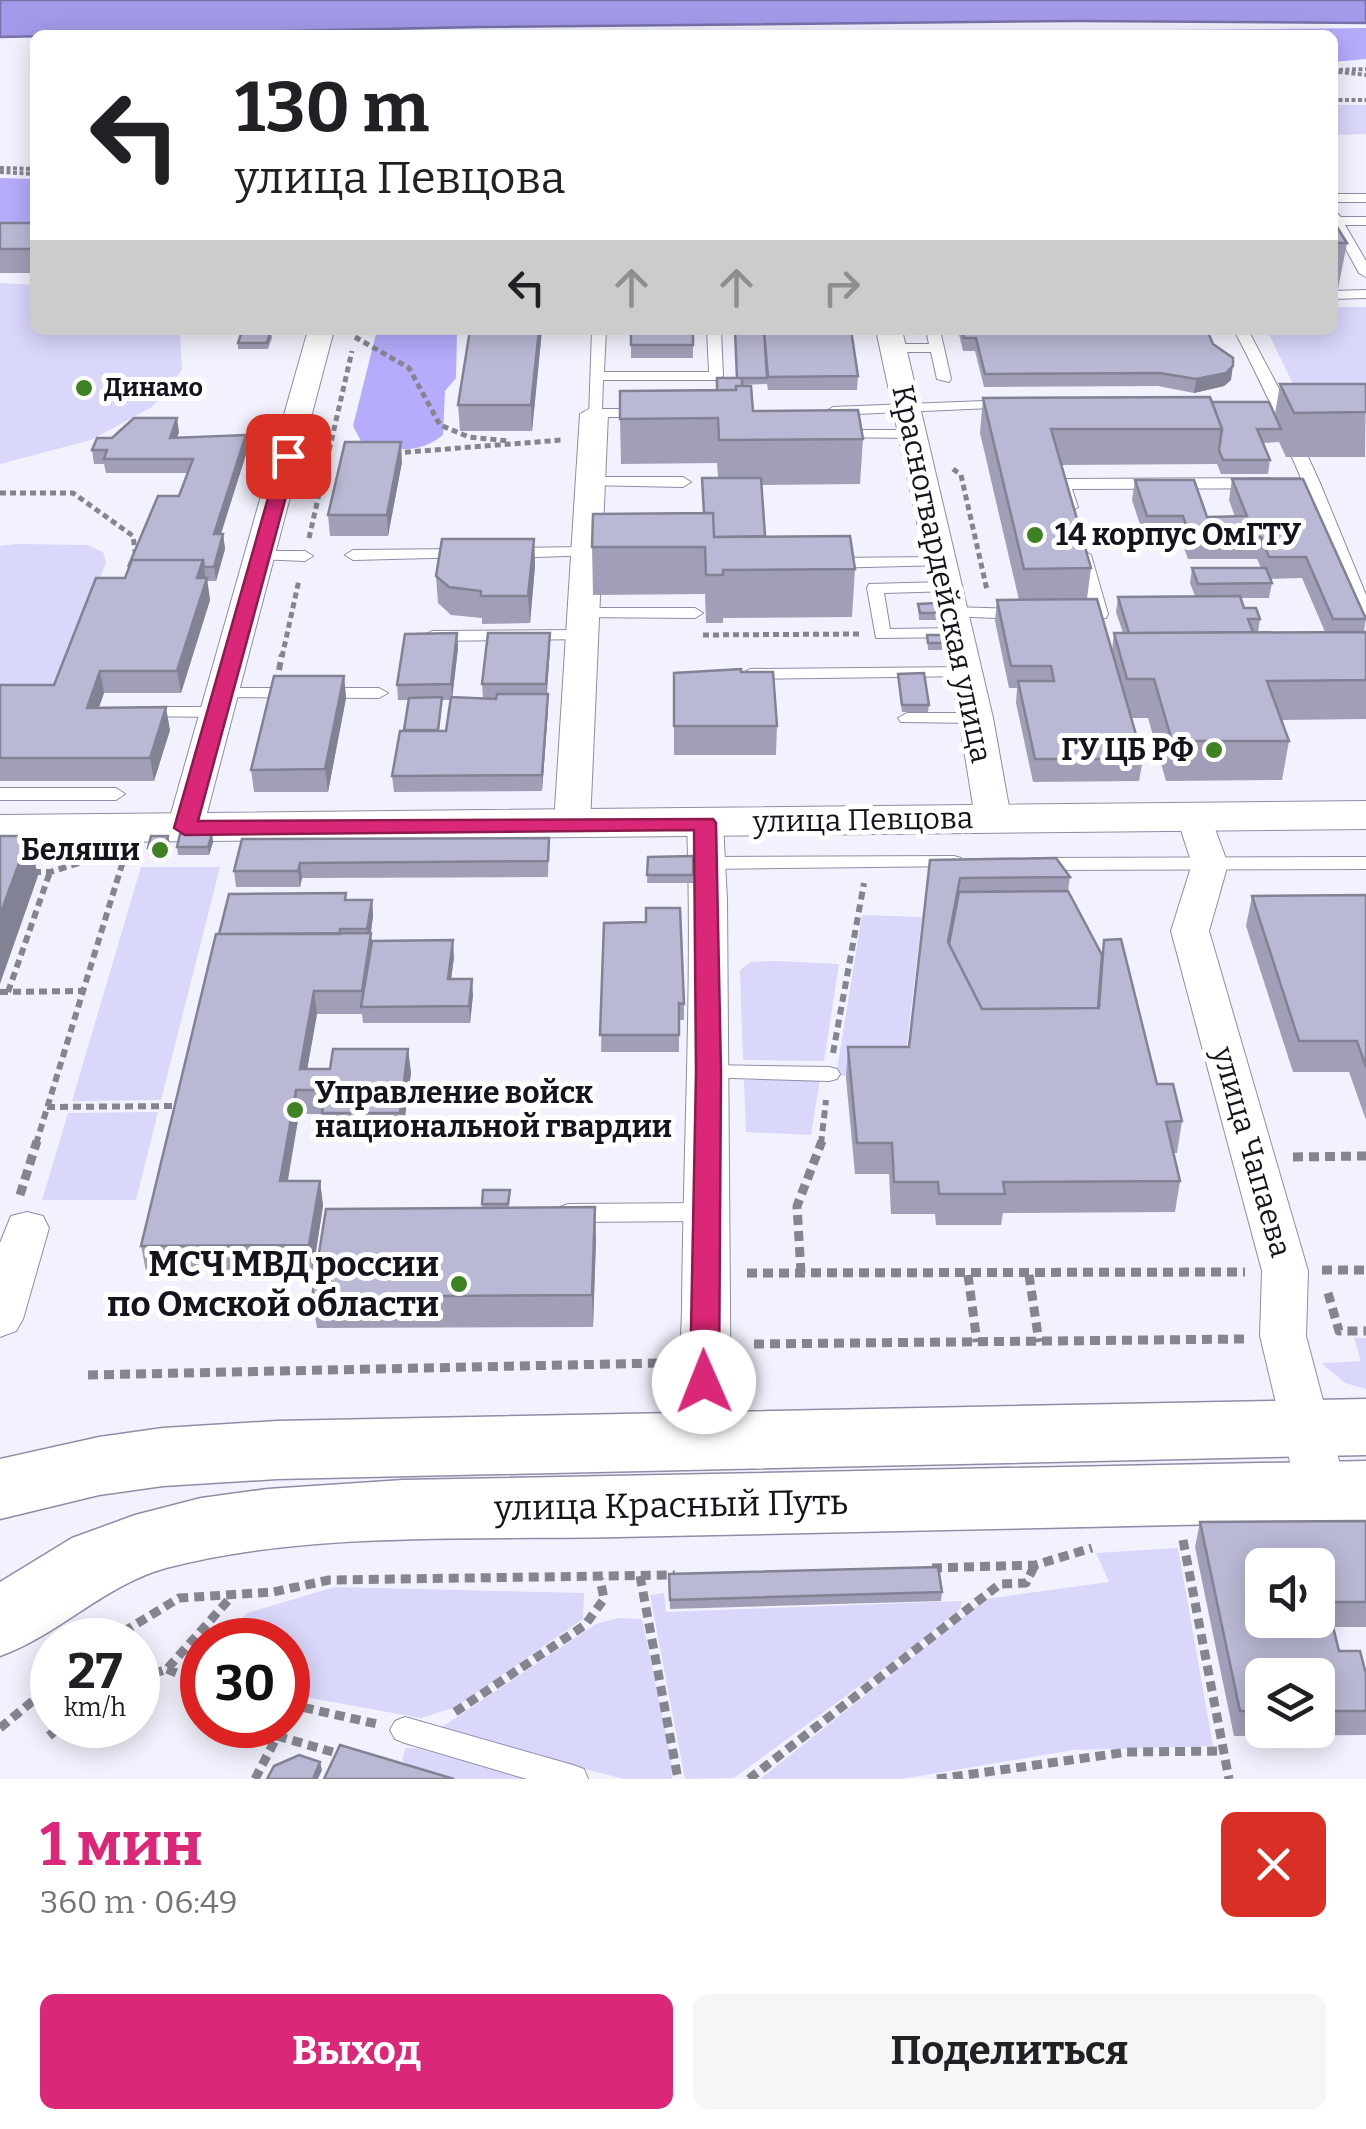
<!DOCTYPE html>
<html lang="ru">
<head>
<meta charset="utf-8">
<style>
	:root { --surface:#fff; --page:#f6f6f6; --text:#202124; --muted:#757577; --accent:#db2777 }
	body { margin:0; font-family:Bitter,serif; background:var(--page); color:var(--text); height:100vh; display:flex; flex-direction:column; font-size:38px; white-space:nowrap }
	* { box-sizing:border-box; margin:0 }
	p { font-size:32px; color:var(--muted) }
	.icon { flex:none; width:55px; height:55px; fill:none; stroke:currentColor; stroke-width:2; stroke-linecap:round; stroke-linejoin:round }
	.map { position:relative; height:1779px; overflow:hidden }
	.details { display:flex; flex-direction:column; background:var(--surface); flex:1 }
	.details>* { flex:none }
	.guide { position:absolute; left:30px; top:30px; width:1308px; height:305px; border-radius:15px; box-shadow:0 5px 25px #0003; background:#fff; color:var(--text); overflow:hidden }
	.tools { position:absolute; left:1245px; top:1548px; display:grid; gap:20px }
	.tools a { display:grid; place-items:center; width:90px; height:90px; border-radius:15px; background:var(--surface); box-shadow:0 5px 25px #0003; font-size:50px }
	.speed { position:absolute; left:30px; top:1618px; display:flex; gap:20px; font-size:50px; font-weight:700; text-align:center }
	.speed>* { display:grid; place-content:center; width:130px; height:130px; border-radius:50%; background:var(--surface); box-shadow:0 5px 25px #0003; line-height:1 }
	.speed small { font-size:25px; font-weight:400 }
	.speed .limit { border:15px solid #d22; background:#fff; color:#111 }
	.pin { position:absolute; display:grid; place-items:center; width:85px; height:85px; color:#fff; margin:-42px; border-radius:20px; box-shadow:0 5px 15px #0006 }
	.me { position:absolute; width:110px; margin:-55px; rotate:359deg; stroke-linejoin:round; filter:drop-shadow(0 0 8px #0008) }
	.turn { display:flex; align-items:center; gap:35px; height:210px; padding:0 40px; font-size:45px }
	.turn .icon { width:130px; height:130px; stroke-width:2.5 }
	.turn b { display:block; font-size:70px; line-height:85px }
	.lanes { display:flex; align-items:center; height:95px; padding:0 40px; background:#0003; justify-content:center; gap:50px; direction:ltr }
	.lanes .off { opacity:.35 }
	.round { display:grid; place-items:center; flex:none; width:105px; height:105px; border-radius:15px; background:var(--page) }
	.summary { display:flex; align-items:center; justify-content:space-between; height:170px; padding:0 40px }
	h1 { font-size:60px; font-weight:700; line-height:75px; color:var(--accent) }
	.button { display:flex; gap:20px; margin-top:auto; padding:20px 40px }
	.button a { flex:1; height:115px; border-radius:15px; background:var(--accent); color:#fff; font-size:40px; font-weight:700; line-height:115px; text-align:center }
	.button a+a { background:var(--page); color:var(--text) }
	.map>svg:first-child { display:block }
	.green { fill:#d9d7fa }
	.forest { fill:#b5acfc }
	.water { fill:#a39be9; stroke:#7872ac; stroke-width:2.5 }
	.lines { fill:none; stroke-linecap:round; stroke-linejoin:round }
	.service-casing { stroke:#8e8da7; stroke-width:2 }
	.minor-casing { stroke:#8e8da7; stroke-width:2 }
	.tertiary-casing { stroke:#8e8da7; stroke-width:2 }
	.primary-casing { stroke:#8e8da7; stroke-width:3 }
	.path-far3 { stroke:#858590; stroke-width:4; stroke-dasharray:4 2.5; stroke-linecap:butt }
	.path-far2 { stroke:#858590; stroke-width:5; stroke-dasharray:6 4; stroke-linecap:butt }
	.path-far1 { stroke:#858590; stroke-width:6; stroke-dasharray:8 5; stroke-linecap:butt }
	.path { stroke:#858590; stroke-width:9; stroke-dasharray:10 6; stroke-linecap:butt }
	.service { fill:#fff; fill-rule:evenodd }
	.minor { fill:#fff; fill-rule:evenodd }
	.tertiary { fill:#fff; fill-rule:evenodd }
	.primary { fill:#fff; fill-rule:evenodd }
	.wall { fill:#a09fb7; fill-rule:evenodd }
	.shaded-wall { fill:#828295 }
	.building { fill:#bab9d5; stroke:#828295; stroke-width:2.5; fill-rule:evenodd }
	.route { fill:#db2777; stroke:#8e194d; stroke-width:2.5 }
	.poi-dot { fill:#3f8224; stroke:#fff; stroke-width:4 }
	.labels { text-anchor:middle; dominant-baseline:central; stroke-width:10; stroke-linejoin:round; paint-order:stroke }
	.far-poi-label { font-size:25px; font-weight:bold; fill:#14141d; stroke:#fff; text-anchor:start }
	.poi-label { font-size:30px; font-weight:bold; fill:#14141d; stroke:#fff; text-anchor:start }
	.street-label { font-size:30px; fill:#14141d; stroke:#fff }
	.near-poi-label { font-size:35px; font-weight:bold; fill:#14141d; stroke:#fff; text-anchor:end }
	.near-street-label { font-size:35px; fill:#14141d; stroke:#fff }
</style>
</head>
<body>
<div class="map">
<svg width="1366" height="1779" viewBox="0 0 1366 1779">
	<rect width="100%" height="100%" fill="#f2f2fe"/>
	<path class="green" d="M1333 105H1366V134L1333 135Z
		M0 283 35 285V330H174L180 335 182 370 152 407 91 440 0 464Z
		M1333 307H1366V399H1300L1267 330H1332Z
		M16 544 87 545 103 552 106 563 57 682 49 688 0 698V546Z
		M141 867H220L161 1100 72 1101Z
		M862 915 922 917 903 1076H836Z
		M776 961 839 964 824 1061 743 1060 740 970 751 962Z
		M744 1080H820L811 1135 746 1132Z
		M158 1112 136 1200H42L68 1113Z
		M1354 1338H1366V1389L1345 1383 1321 1363 1361 1361Z
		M1178 1548 1213 1746 1073 1750 902 1779H760L986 1599 1109 1582 1096 1553Z
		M335 1587 584 1593 583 1619 456 1707 421 1718 288 1694V1640H224L247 1613Z
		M664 1593 666 1612 962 1601 960 1609 921 1641 734 1778 685 1779 650 1595Z
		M618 1618 642 1619 671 1758 672 1779H624L436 1731 596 1624Z
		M406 1748H416L528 1779H454L407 1766 402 1760Z"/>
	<path class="forest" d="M1366 28V59L1333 62 1332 35H670Z
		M0 178 35 179V244H0Z
		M377 330 457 333 456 378 445 391 443 435C419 455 390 451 361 441L353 426Z"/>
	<path class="water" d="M0 0H1366V23L1076 21 479 27 0 37Z"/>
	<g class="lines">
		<g class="service-casing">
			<path id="service" d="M1332 194H1366V202H1332Z
				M1332 208 1341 217H1366V225H1345L1366 261V277L1359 273 1332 224Z
				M1366 290V298L1332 299V291Z
				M592 330H606L604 372H709L707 330H721L723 376 716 380H603L602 409H644L651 413 644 417H589Z
				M926 330H940L951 379 949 382 937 379 931 352H892L885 348 892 344H929Z
				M1234 330H1248L1287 404 1293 423 1291 426H1281C1266 394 1251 362 1234 330Z
				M1009 400 1014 401V407L833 415 826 411 833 407Z
				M835 430H913L920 434 913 438 830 437 828 434Z
				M1300 452 1308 457 1320 483 1366 595V620L1358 615 1305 488 1072 489 1078 507 1070 512 1062 507 1055 484 1063 479 1301 478 1292 457Z
				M591 477H683L691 482 683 487 586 485 583 482Z
				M587 547 595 552 593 555 509 558 501 553 509 548Z
				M465 549 473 554 471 557 353 560 345 555 353 550Z
				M1083 550 1091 555 1108 614 1106 618 1091 619 1083 614 1090 609 1075 555Z
				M262 551H305L313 556 305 561 256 559V553Z
				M939 557 947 562 945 565 826 568 818 563 826 558Z
				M946 582 954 587 952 591 884 593 890 629 958 628 964 629 967 633 964 637 876 638 867 588 869 584Z
				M952 607 1022 609 1030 614 1022 619 946 616V608Z
				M583 608H695L703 613 695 618 577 617 575 613Z
				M582 630 591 635 588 639 432 641 423 636 432 631Z
				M966 667 975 672 972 676 750 679 741 674 750 669Z
				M223 688H379L388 693 379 698 217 697 214 693 217 689Z
				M140 707H218L227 712 218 717 134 716 131 712Z
				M907 713H976L985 718 976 723 901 722 898 718Z
				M0 788H116L125 794 116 800H0Z
				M954 856 961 858 964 862 961 866 708 869 698 863 708 857Z
				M1366 857V869L1033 870 1023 864 1033 858Z
				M709 1065 829 1067 837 1069 840 1074 837 1079 829 1081 701 1077 698 1072 701 1067Z
				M705 1203 713 1206 717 1212 713 1218 705 1221 568 1222 560 1219 556 1213 560 1207 568 1204Z
				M405 1717 573 1765 584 1769 588 1779H527L405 1743 395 1739 390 1730 395 1721Z"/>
		</g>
		<g class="minor-casing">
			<path id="minor" d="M308 330H334L203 828 198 836 185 839 172 836 167 828Z
				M876 330H902L993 718 1011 818 1006 826 993 829 980 826 975 818 959 718Z
				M594 406 608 414 590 824 585 832 572 835 559 832 554 824 580 414Z
				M1195 807 1208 810 1228 864 1209 931 1308 1271 1306 1336 1347 1491 1340 1505 1322 1511 1304 1505 1297 1491 1260 1336 1262 1271 1171 931 1192 864 1177 818 1182 810Z
				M705 812 718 815 723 823 727 900 731 1440 724 1454 707 1460 690 1454C673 1421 681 1350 682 1311 683 1148 693 986 687 823L692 815Z
				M27 1212 43 1216 49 1228 23 1319 16 1331 0 1337V1243L11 1216Z"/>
		</g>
		<g class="tertiary-casing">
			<path id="tertiary" d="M1366 801V829L0 843V815Z"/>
		</g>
		<g class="primary-casing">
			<path id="primary" d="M1366 1399V1455L277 1479 163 1486 99 1495 0 1519V1459L99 1437 163 1428 277 1421Z
				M1366 1461V1521C1117 1526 867 1532 618 1537 472 1540 307 1531 166 1568 104 1585 59 1635 0 1656V1582L72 1538 135 1515 201 1498 268 1489 403 1480Z"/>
		</g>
		<path class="path-far3" d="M1339 70 1366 69
			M1332 71 1366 75
			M1332 100H1366
			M0 168 35 169
			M0 172 35 174"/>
		<path class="path-far2" d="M355 337 409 368 440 425 469 437 509 441
			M395 453 562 440
			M953 469 961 475 987 590
			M0 493H73L133 536 136 558
			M309 538 352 351
			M703 635 860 634
			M282 657 299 580"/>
		<path class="path-far1" d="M279 670 282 654
			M33 872H50L79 863
			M0 992 83 991
			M8 992 50 872
			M833 1053 864 883
			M47 1107 179 1106
			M36 1144 124 858
			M821 1144 826 1100"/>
		<path class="path" d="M1293 1157 1366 1156
			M20 1195 37 1141
			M1322 1270H1366
			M747 1273 1245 1272
			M801 1273 797 1206 822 1141
			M968 1275 977 1342
			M1029 1275 1039 1342
			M1328 1293 1339 1331H1366
			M754 1344 1246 1339
			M88 1375 661 1363
			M1183 1540 1229 1779
			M932 1568 1035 1565 1092 1548
			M640 1576 678 1779
			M110 1640 179 1598 273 1592 329 1580 675 1575
			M167 1669 202 1683
			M138 1679 167 1669 232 1596
			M288 1704 377 1724
			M455 1712 585 1625 604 1599 600 1579
			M0 1728 52 1685
			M49 1736 62 1725
			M277 1736 343 1755
			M255 1779 283 1725
			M749 1779 1000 1584 1026 1583 1035 1565
			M937 1779 1127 1752 1222 1751"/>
		<use href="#service" class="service"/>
		<use href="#minor" class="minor"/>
		<use href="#tertiary" class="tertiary"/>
		<use href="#primary" class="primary"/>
	</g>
	<path class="wall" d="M1332 219 1347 243 1338 289 1332 290Z
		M0 223H35V273H0Z
		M542 330 532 431H460L458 405Z
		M630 330H693V358H631V331Z
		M734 330 858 376 857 390H768L767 384 742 385 753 411 863 439 860 484 761 485 765 536 855 569 852 617 723 618V623H706L705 594 593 595 592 547 704 513 718 478 717 463 621 464 620 419 717 390 737 378Z
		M958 330H1207L1231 380 1224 386 1194 393 1158 386 984 387 975 351H963Z
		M271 331 272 338 268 349H238V343Z
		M1280 384H1366L1365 457H1286L1279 442 1263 443 1270 460 1268 474H1221L1217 464 1062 465 1091 568 1087 599 1112 650 1114 633H1123L1116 612 1118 597 1195 596 1190 583 1192 568H1261L1257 559H1188L1180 537H1144L1132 500 1135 480 1207 517H1235L1229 500 1232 479 1366 617 1364 632H1366V719L1282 720 1289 741 1282 780 1166 781 1148 718H1131L1143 759 1139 781 1033 782 1016 703 1017 688H1009L995 621 997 600H1019L980 433 983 398 1212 402 1275 414ZM1302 578 1325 632H1258L1260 619 1244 608 1240 598H1269L1272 583 1270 579Z
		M179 432 177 437 246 435 248 448 221 534H223L225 549 216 581H207L210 600 181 693H104L99 707 170 730 154 781H0V685H54L179 496 188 473H106L104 464H94L92 450 112 438Z
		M402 462 388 536H330L328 515Z
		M534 539 535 566 530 623 482 624V618L451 615 438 603 436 576Z
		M918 604 938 613V620H919Z
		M457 633 458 648 452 697 483 698 482 684 550 633V647L547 694 548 709 542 791 394 792 392 776 404 731 409 700H398L397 685ZM442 700H450L446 731H439Z
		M927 635 942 643V650H928Z
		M741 672 777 726 776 755H674V673Z
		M898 674 929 705 928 712H902L898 681Z
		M344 676 346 698 328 792H254L251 770Z
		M212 834 213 842 209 855H178L177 847Z
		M168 836 170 844 167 855 149 856 148 848Z
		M549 838 548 877 302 878 300 887H236L234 871 242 839Z
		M693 856V883H647L648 857Z
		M930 860 1070 877 1068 891 1102 955 1104 940 1157 1084 1182 1121 1177 1153H1174L1180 1181 1175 1212 1003 1213 1001 1225H936L935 1214H891L889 1174H855L846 1078 848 1047H909Z
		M1366 895V1120L1349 1072H1293L1246 926 1252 896Z
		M347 900H372L373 916 371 933 372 941 454 957 451 979 473 995 470 1023H363L362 1014H317L307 1069H330L408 1049 411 1073 402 1137H325L322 1114H299L288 1181H320L323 1206 313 1270 146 1271 141 1246Z
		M604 923 684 1004V1020H679V1052H601Z
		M510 1190 509 1208 596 1239 593 1327 317 1328 312 1297 482 1208V1204Z
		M1366 1521V1627H1333L1339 1651 1366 1674V1735L1234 1736 1195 1547 1200 1522ZM1262 1675H1318V1730H1262Z
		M669 1574 942 1592 941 1601 670 1609Z"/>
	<path class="shaded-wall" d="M539 330H542L532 431 531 405Z
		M1233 366 1231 380 1224 386 1194 393 1196 379Z
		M177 418 179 432 172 452 170 438Z
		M246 435 248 448 216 549 214 534Z
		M401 442 402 462 388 536 387 515Z
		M223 534 225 549 216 581 214 567Z
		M534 539 535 566 530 623 528 596Z
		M203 560 206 581 197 578Z
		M207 578 210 600 181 693 177 671Z
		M457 633 458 648 452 700 451 684Z
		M550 633V647L546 699V684Z
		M100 671 104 693 91 730 87 708Z
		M344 676 346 698 328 792 325 769Z
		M548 694V709L542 791V775Z
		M166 707 170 730 154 781 150 758Z
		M212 834 213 842 209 855 208 847Z
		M29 836 38 876 0 984V915Z
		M168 836 170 844 167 855 165 847Z
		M300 863 302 878 300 887 298 871Z
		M372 900 373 916 369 945 367 929Z
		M453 940 454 957 449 995 448 979Z
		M472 979 473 995 470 1023 469 1006Z
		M314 991 317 1014 303 1093 300 1069Z
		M408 1049 411 1073 402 1137 400 1113Z
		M296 1090 299 1114 283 1206 280 1181Z
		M320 1181 323 1206 313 1270 309 1245Z
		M595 1207 596 1239 593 1327 592 1295Z
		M320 1762 322 1770 318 1779H313Z"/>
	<path class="building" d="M1332 219 1347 243H1332Z
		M0 223H35V249H0Z
		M470 330H539L531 405H458Z
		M631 330H693V345H631Z
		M735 330H764L767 378H737Z
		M764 330H851L858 376 768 377Z
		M962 330H1207L1213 344 1233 358V366L1226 373 1196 379 1160 373 985 374 976 338H964Z
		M242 331H271L267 343H238Z
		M717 378H742V386H736V390H717Z
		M1280 384H1366V412L1294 413Z
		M736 386H751L753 411 858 410 863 439 719 440 718 418 620 419V391L736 390Z
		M1210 397 1222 429H1051L1091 568 1024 569 983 398Z
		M1212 402H1269L1281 429H1257L1270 460H1223L1219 450 1222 429Z
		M134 418H177L170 438 246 435 214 534H223L214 567H204L203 560H132L128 567 158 496H179L193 459H104L107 450H92L97 438H112Z
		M345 442H401L387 515H328Z
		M702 478H761L765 536 714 537 713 513H704Z
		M1232 479H1303L1366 619H1333L1306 557H1269L1261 537 1191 538 1183 516H1147L1135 480H1194L1207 517 1247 516Z
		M713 513 714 537 850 536 855 569 723 570V575H706L705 547H592L593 514Z
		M442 539H534L528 596H481V591L449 587 436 576Z
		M132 560H203L197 578H207L177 671H100L87 708 166 707 150 758H0V685H54L96 578H125Z
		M1192 568H1266L1272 583 1198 584Z
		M1240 596 1244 608H1256L1260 619H1248L1253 632 1129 633 1118 597Z
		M1097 599 1143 759H1035L1018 681H1054L1051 666H1011L997 600Z
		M936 603 938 613H920L918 604Z
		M1366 632V680L1267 681 1289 741H1172L1154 679H1127L1114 633Z
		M457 633 451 684 397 685 405 634Z
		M488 633H550L546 684H482Z
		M927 635H941L942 643H928Z
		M741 669V672H773L777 726H674V673Z
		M924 673 929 705H902L898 674Z
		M274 676H344L325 769 251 770Z
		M497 694H548L542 775 392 776 400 731H446L451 697 496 699Z
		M442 697 438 730H404L409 698Z
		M180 834H212L208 847H177Z
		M0 836H29L0 915Z
		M151 836H168L165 847 148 848Z
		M549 838 548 861 300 863 298 871H234L242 839Z
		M693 856V875H647L648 857Z
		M1056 858 1070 877 960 878 948 942 982 1009 1099 1008 1104 940 1121 939 1157 1084H1173L1182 1121 1166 1122 1180 1181 1003 1182 1005 1194H939L938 1182H894L892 1143H857L848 1047H909L930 860Z
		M1068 891 1102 955 1098 1008 982 1009 949 944 959 892Z
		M346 893 345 900H372L367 929H340V934H219L229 894Z
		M1366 895V1067L1357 1041H1299L1252 896Z
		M646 908H680L684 1004 679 1003V1035H600L604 923 646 922Z
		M371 933 362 991H314L300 1069H330L333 1049H408L400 1113H322L326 1090H296L280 1181H320L309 1245 141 1246 216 934Z
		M453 940 448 979H472L469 1006 361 1007 372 941Z
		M483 1190H510L508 1204H482Z
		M595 1207 592 1295 312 1297 326 1209Z
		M1366 1521V1602H1327L1339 1651H1360L1366 1674V1711H1318V1675H1262V1711H1240L1200 1522ZM1262 1565H1318V1620H1262Z
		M938 1567 942 1592 670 1600 669 1574Z
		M340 1745 454 1779H324Z
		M299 1755 320 1762 313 1779H267L274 1766Z"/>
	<path class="route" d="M288 451 297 456 198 821 713 819 716 823 721 1072 719 1382 715 1390 704 1393 694 1390 690 1382 696 1072 694 830 185 835 174 828 280 456Z"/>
	<g class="poi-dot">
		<circle cx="84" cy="388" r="10"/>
		<circle cx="1035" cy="535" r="10"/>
		<circle cx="1214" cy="750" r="10"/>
		<circle cx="160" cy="850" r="10"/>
		<circle cx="295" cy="1110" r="10"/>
		<circle cx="459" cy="1284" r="10"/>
	</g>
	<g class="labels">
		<g class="far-poi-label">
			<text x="104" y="388">Динамо</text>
		</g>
		<g class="poi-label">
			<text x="1055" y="535">14 корпус ОмГТУ</text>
			<text x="1194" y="750" text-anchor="end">ГУ ЦБ РФ</text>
			<text x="140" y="850" text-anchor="end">Беляши</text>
			<text x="315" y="1093">Управление войск<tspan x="315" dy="34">национальной гвардии</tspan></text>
		</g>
		<g class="street-label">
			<text transform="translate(942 574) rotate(78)">Красногвардейская улица</text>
			<text transform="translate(863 820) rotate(-1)">улица Певцова</text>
			<text transform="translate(1252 1152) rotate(74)">улица Чапаева</text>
		</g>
		<g class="near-poi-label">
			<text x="439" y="1264">МСЧ МВД россии<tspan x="439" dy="40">по Омской области</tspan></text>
		</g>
		<g class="near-street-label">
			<text transform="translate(671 1505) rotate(-1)">улица Красный Путь</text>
		</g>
	</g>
</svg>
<div class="tools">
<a><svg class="icon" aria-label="sound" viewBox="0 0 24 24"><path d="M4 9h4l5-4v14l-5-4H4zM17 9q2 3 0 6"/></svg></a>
<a><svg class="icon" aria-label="layers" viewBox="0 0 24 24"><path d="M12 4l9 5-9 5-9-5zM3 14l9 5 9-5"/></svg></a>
</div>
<div class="speed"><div>27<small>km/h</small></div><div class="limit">30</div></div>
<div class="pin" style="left:288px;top:456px;background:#d93025"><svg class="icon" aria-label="arrive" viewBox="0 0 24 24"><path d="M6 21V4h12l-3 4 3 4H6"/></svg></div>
<svg class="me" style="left:704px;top:1382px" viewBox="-20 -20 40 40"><circle r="19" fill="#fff"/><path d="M0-13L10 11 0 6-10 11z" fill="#db2777"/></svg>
<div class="guide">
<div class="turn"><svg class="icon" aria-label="left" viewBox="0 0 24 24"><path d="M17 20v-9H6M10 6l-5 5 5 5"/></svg><div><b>130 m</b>улица Певцова</div></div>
<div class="lanes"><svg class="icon" aria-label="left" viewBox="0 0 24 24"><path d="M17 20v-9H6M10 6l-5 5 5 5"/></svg><svg class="icon off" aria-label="ahead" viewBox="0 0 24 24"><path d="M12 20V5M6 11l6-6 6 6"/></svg><svg class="icon off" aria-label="ahead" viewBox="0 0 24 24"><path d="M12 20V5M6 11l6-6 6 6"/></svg><svg class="icon off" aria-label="right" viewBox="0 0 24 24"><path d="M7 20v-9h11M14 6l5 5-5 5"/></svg></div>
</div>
</div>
<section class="details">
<div class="summary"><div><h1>1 мин</h1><p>360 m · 06:49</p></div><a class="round" style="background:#d93025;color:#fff"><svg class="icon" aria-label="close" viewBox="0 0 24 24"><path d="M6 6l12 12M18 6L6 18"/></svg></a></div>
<div class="button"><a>Выход</a><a>Поделиться</a></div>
</section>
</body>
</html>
